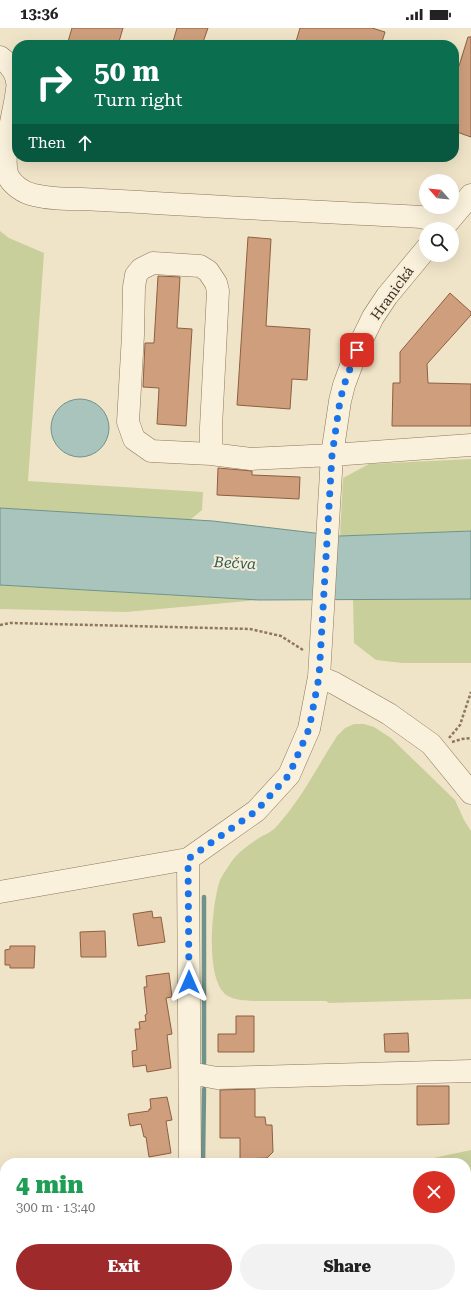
<!DOCTYPE html>
<html lang="en">
<head>
<meta charset="utf-8">
<style>
	:root { --surface:#fff; --page:#f2f2f2; --text:#222; --muted:#767676; --accent:#9e2a2b }
	body { margin:0; font-family:"Roboto Serif",serif; background:var(--page); color:var(--text); height:100vh; display:flex; flex-direction:column; font-size:15px; white-space:nowrap }
	* { box-sizing:border-box; margin:0 }
	p { font-size:13px; color:var(--muted) }
	.icon { flex:none; width:22px; height:22px; fill:none; stroke:currentColor; stroke-width:2; stroke-linecap:round; stroke-linejoin:round }
	.map { position:relative; flex:1; overflow:hidden }
	.sheet { position:absolute; left:0px; top:1130px; width:471px; height:140px; display:flex; flex-direction:column; background:var(--surface); border-radius:16px 16px 0 0; box-shadow:0 4px 16px #0002 }
	.sheet>* { flex:none }
	.top-card { position:absolute; left:12px; top:12px; width:447px; height:122px; border-radius:16px; box-shadow:0 4px 16px #0002; background:#0b6e4f; color:#fff; overflow:hidden }
	.needle { width:26px; rotate:297deg }
	.controls { position:absolute; left:419px; top:146px; display:grid; gap:8px }
	.controls a { display:grid; place-items:center; width:40px; height:40px; border-radius:50%; background:var(--surface); box-shadow:0 4px 16px #0002; font-size:20px }
	.pin { position:absolute; display:grid; place-items:center; width:34px; height:34px; color:#fff; margin:-17px; border-radius:8px; box-shadow:0 2px 6px #0006 }
	.me { position:absolute; width:44px; margin:-22px; rotate:0deg; stroke-linejoin:round; filter:drop-shadow(0 0 3px #0008) }
	.turn { display:flex; align-items:center; gap:14px; height:84px; padding:0 16px; font-size:18px }
	.turn .icon { width:52px; height:52px; stroke-width:2.5 }
	.turn b { display:block; font-size:28px; line-height:34px }
	.then { display:flex; align-items:center; height:38px; padding:0 16px; background:#0003; gap:8px; font-size:15px }
	.round { display:grid; place-items:center; flex:none; width:42px; height:42px; border-radius:21px; background:var(--page) }
	.headline { display:flex; align-items:center; justify-content:space-between; height:68px; padding:0 16px }
	h1 { font-size:24px; font-weight:800; line-height:30px; color:#1e9e55 }
	.button { display:flex; gap:8px; margin-top:auto; padding:8px 16px }
	.button a { flex:1; height:46px; border-radius:24px; background:var(--accent); color:#fff; font-size:16px; font-weight:800; line-height:46px; text-align:center }
	.button a+a { background:var(--page); color:var(--text) }
	.status { display:flex; justify-content:space-between; align-items:center; height:28px; padding:0 20px; background:var(--surface); direction:ltr }
	.status svg { height:11px; fill:currentColor }
	.map>svg:first-child { display:block }
	.green { fill:#c9cf9b }
	.water { fill:#a9c4bc; stroke:#6f938a }
	.lines { fill:none; stroke-linecap:round; stroke-linejoin:round }
	.stream { stroke:#6f938a; stroke-width:4.5 }
	.building { fill:#cf9f7d; stroke:#8d5f41 }
	.minor-casing { stroke:#8d765c; stroke-width:23 }
	.path { stroke:#8d765c; stroke-width:2.5; stroke-dasharray:3 2; stroke-linecap:butt }
	.minor { stroke:#faf1dc; stroke-width:22 }
	.route { stroke:#1a73e8; stroke-width:7; stroke-dasharray:0 12.6 }
	.labels { text-anchor:middle; dominant-baseline:central; stroke-width:4; stroke-linejoin:round; paint-order:stroke }
	.street-label { font-size:14px; fill:#3d2e20; stroke:#f7eed8 }
	.water-label { font-size:15px; font-style:italic; fill:#2f5d5a; stroke:#f7eed8 }
</style>
</head>
<body>
<div class="status"><b>13:36</b><svg viewBox="0 0 49 12"><path d="M0 12V9h3v3zM5 12V6h3v6zM10 12V3h3v9zM15 12V0h3v12zM26 1h20v11H26zM47 4h2v5h-2z"/></svg></div>
<div class="map">
<svg width="471" height="1270" viewBox="0 0 471 1270">
	<rect width="100%" height="100%" fill="#f0e4c8"/>
	<path class="green" d="M0 203 9 210 44 225 28 453 203 464 202 482 190 492 0 480Z
		M471 431V503L340 508 343 450 369 436Z
		M0 557 259 572 126 584 0 581Z
		M471 571V635H402L376 632 354 615 353 572Z
		M354 696H364L374 699 391 710 455 772 464 792 471 803V971L329 975 326 973C307 973 288 973 269 973 257 973 241 974 230 969 203 958 212 875 220 852 222 848 225 843 228 839 234 828 245 819 256 812 262 807 271 805 276 799 301 772 317 739 337 708L345 700Z
		M471 1122V1208L466 1209V1135H410Z
		M471 1229V1270H382L392 1265H466V1230Z"/>
	<path class="water" d="M51 400a29 29 0 1 1 58 0a29 29 0 1 1-58 0Z
		M0 480 213 493 340 508 471 503V571L259 572 0 557Z"/>
	<g class="lines">
		<path class="stream" d="M204 1035V869
			M203 1135 204 1061
			M203 1270V1265"/>
	</g>
	<path class="building" d="M72 0H123L118 17H67Z
		M177 0H208L202 17H172Z
		M300 0H372L385 4 381 17H295Z
		M468 9H471V109L454 103V54Z
		M248 209 271 211 266 298 310 301 307 352 292 351 290 381 237 377Z
		M158 248 180 249 177 300 192 301 186 398 157 396 159 360 143 359 145 315H154Z
		M450 265 471 284V287L427 336 428 355 471 356V398H392L393 355H400V324Z
		M218 440 252 443V447L300 449 299 471 217 467Z
		M152 883 153 890 161 889 165 914 138 918 133 886Z
		M105 903 106 929H81L80 904Z
		M10 918H35L34 940H10V937H5V922L10 921Z
		M169 945 172 969 166 970 172 1006 167 1007 171 1040 147 1044 146 1037 133 1039 132 1023 137 1022 135 1001H140L139 994 146 993 145 987 147 986 144 959H147L146 948Z
		M236 988H254V1024H218V1006H236Z
		M408 1005 409 1024H385L384 1006Z
		M417 1058H449V1096L417 1097Z
		M255 1061V1089H265L266 1097H272L273 1124 267 1130 240 1131V1110H220V1062Z
		M167 1069 172 1092 166 1093 171 1125 149 1129 146 1109H144L141 1096 130 1098 128 1086 149 1083V1081H151L150 1071Z"/>
	<g class="lines">
		<g class="minor-casing">
			<path id="minor" d="M0 29C8 35 16 44 17 54
				M17 61C15 84 0 128 8 148 12 157 24 165 34 167 50 171 66 171 82 171 101 172 120 173 140 174 233 180 327 184 421 189L441 194 445 197
				M442 201 471 167
				M211 426V399L218 263 216 255 208 243 200 238 153 235 141 241 136 247 134 259 133 307 128 394 134 411 151 423 211 426 251 431 332 427 471 417
				M319 649 334 655 389 686 431 716 471 765
				M188 831 190 1135
				M0 864 188 831 256 783 289 747 309 701 319 649 332 427 340 373 344 357 357 322 373 289 387 268 426 221
				M190 1045 217 1050 471 1043
				M188 1270V1265"/>
		</g>
		<path class="path" d="M0 597 10 595 250 601 281 608 303 622
			M449 710 460 697 471 664
			M452 714 462 711 471 710"/>
		<use href="#minor" class="minor"/>
	</g>
	<g class="lines">
		<path class="route" d="M189 954 188 831 256 783 289 747 309 701 319 649 320 632 332 427 340 373 344 357 357 322"/>
	</g>
	<g class="labels">
		<g class="street-label">
			<text transform="translate(392 265) rotate(-54)">Hranická</text>
		</g>
		<g class="water-label">
			<text transform="translate(235 535) rotate(3)">Bečva</text>
		</g>
	</g>
</svg>
<div class="controls">
<a><svg class="needle" viewBox="-14 -14 28 28"><path d="M0-13l5 13h-10z" fill="#e53935"/><path d="M0 13l5-13h-10z" fill="#767676"/></svg></a>
<a><svg class="icon" aria-label="search" viewBox="0 0 24 24"><circle cx="10" cy="10" r="6"/><path d="M15 15l6 6"/></svg></a>
</div>
<div class="pin" style="left:357px;top:322px;background:#d93025"><svg class="icon" aria-label="arrive" viewBox="0 0 24 24"><path d="M6 21V4h12l-3 4 3 4H6"/></svg></div>
<svg class="me" style="left:189px;top:954px" viewBox="-20 -20 40 40"><path d="M0-17L14 15 0 8-14 15z" fill="#1a73e8" stroke="#fff" stroke-width="4"/></svg>
<div class="top-card">
<div class="turn"><svg class="icon" aria-label="right" viewBox="0 0 24 24"><path d="M7 20v-9h11M14 6l5 5-5 5"/></svg><div><b>50 m</b>Turn right</div></div>
<div class="then">Then<svg class="icon" aria-label="ahead" viewBox="0 0 24 24"><path d="M12 20V5M6 11l6-6 6 6"/></svg></div>
</div>
<section class="sheet">
<div class="headline"><div><h1>4 min</h1><p>300 m · 13:40</p></div><a class="round" style="background:#d93025;color:#fff"><svg class="icon" aria-label="close" viewBox="0 0 24 24"><path d="M6 6l12 12M18 6L6 18"/></svg></a></div>
<div class="button"><a>Exit</a><a>Share</a></div>
</section>
</div>
</body>
</html>
